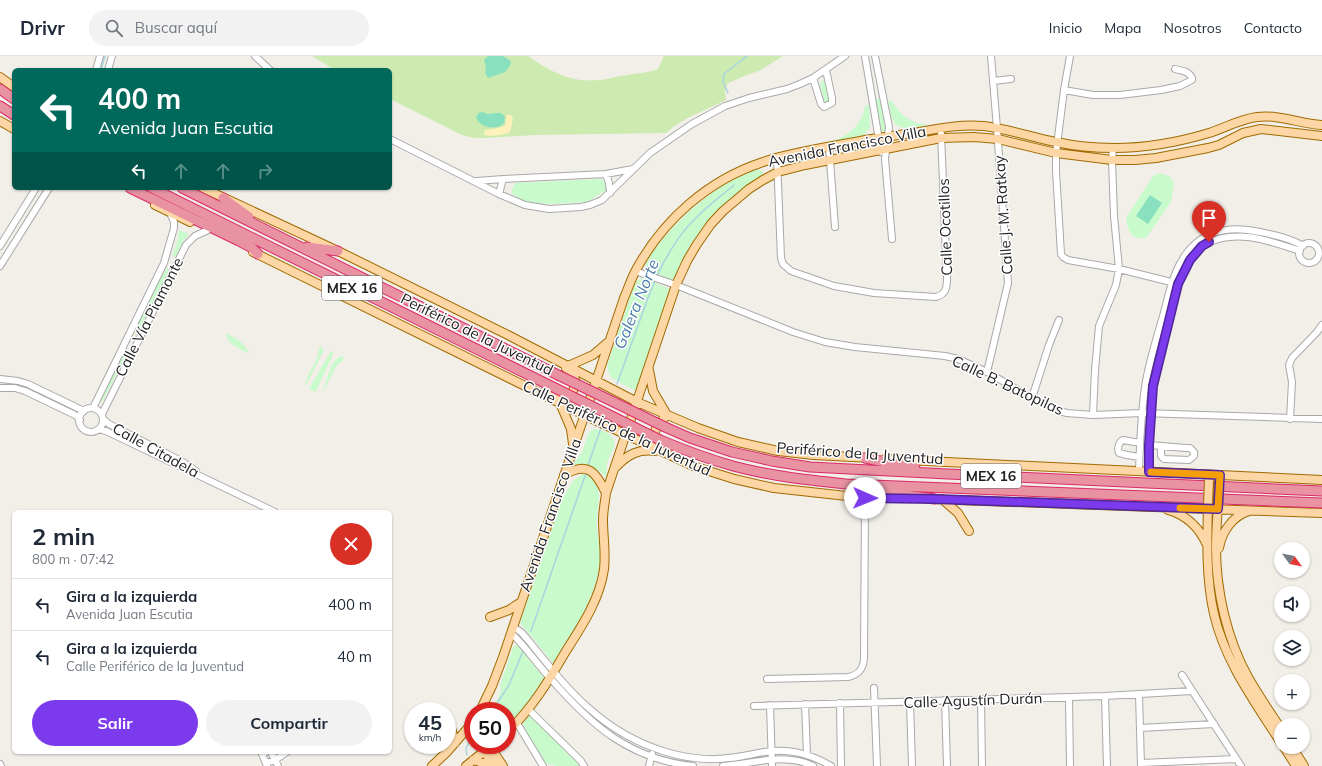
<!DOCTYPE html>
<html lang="es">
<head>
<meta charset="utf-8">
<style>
	:root { --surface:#fff; --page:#f2f2f3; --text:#1f2937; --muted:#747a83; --line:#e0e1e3; --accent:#7c3aed }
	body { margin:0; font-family:Mulish,sans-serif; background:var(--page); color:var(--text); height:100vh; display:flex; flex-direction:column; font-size:15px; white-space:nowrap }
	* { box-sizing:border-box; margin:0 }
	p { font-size:13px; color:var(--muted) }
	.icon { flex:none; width:22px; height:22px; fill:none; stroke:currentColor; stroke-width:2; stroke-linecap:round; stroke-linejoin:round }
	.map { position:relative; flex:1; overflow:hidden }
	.panel { position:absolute; left:12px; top:454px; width:380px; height:244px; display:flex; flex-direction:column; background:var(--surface); border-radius:6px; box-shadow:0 1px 3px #0004 }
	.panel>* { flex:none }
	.hud { position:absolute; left:12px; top:12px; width:380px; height:122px; border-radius:6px; box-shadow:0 1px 3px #0004; background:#00695c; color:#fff; overflow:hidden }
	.needle { width:26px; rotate:123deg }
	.tools { position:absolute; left:1274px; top:486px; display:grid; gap:8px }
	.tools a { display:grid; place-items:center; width:36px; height:36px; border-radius:50%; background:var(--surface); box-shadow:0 1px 3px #0004; font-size:20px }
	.speed { position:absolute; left:404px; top:646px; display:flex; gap:8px; font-size:20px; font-weight:700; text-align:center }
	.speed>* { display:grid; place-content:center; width:52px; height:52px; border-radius:50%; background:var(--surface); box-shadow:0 1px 3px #0004; line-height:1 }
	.speed small { font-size:10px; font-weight:400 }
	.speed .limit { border:6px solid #d22; background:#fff; color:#111 }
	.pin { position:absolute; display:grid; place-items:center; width:34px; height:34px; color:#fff; margin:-41px -17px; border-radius:50% 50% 50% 0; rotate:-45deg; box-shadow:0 0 4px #0007 }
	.pin .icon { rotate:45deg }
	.me { position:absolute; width:44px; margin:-22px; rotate:91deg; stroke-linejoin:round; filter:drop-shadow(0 0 3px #0008) }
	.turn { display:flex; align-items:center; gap:14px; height:84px; padding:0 20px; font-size:18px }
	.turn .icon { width:52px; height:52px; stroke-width:2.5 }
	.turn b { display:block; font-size:28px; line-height:34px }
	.lanes { display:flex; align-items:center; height:38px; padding:0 20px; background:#0003; justify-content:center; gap:20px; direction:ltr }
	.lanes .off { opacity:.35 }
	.round { display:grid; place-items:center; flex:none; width:42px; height:42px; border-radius:21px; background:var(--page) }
	.head { display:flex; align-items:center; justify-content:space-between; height:68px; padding:0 20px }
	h1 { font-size:24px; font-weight:700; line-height:30px }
	.action { display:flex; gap:8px; margin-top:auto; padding:8px 20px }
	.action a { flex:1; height:46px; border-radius:24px; background:var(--accent); color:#fff; font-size:16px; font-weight:700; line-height:46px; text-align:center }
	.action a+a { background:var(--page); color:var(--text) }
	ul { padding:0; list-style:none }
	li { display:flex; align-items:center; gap:12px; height:52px; padding:0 20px; border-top:1px solid var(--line) }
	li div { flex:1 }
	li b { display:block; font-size:15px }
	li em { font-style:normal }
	header { display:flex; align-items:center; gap:24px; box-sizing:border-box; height:56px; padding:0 20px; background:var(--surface); border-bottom:1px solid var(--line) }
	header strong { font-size:19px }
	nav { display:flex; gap:22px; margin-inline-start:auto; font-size:14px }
	.search { width:280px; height:36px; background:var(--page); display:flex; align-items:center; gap:10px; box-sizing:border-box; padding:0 14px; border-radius:22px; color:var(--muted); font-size:15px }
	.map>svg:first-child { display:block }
	.grass { fill:#cdebb0 }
	.sand { fill:#fff1ba }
	.park { fill:#c8facc }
	.pitch { fill:#88e0be }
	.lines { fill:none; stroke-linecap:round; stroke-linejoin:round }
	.stream { stroke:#aad3df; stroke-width:1.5 }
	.minor-casing { stroke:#a9a9a9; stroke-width:8 }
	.major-casing { stroke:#a06b00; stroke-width:10 }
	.highway-casing { stroke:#dc2a67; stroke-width:11 }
	.minor { stroke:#fff; stroke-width:6 }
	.major { stroke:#fcd6a4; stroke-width:8 }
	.highway { stroke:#e892a2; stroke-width:9 }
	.major-bridge-casing { stroke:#a06b00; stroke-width:10; stroke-linecap:butt }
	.highway-bridge-casing { stroke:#dc2a67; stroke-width:11; stroke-linecap:butt }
	.major-bridge { stroke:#fcd6a4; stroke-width:8 }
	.highway-bridge { stroke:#e892a2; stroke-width:9 }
	.route-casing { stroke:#51269a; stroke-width:10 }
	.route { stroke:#7c3aed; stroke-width:7 }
	.slow { stroke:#f59e0b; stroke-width:7 }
	.labels { text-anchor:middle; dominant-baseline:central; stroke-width:3; stroke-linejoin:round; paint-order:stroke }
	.shield { fill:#fff; stroke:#646464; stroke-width:1 }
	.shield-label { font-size:14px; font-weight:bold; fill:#222 }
	.street-label { font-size:15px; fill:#222; stroke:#fff }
	.water-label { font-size:16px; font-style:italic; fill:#4a7aab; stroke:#fff }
</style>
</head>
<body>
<header>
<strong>Drivr</strong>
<div class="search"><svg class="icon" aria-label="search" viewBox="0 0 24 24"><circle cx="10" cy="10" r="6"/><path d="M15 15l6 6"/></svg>Buscar aquí</div>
<nav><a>Inicio</a><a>Mapa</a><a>Nosotros</a><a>Contacto</a></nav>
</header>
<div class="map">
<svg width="1322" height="710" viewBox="0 0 1322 710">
	<rect width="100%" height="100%" fill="#f2efe9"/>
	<path class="grass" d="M312 0H528C551 16 571 27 600 24 609 23 618 20 628 19 638 17 647 17 658 13L664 0H783L761 14 739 22 727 28 725 36 726 44C706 54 682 62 666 77L535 79 486 82H474L462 79 390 43V14H335Z"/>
	<path class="sand" d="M507 59H511L513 63 510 76C505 79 490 81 484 79L485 74C491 73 501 73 506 68V63Z"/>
	<path class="park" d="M823 24 825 26 828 43V45L826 47 824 45 820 28Z
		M880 42 886 74 884 76 881 75V72L876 46 875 43Z
		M891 44C900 59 911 68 929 69 918 70 898 77 893 64 890 59 890 51 888 45Z
		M869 49 870 72 864 79 859 81 830 86C848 80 862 70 865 50Z
		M756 113 763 115V120C747 133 730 145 714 159 696 177 684 199 674 222L670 224 645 214C644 206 651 198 656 192 678 162 720 125 756 113Z
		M1160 117 1169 120 1174 126 1171 146 1146 182C1131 184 1128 176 1126 162L1153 120Z
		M601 123 606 127V134L589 145 584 146C566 147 524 153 511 136L515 127Z
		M179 174 189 178 182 187 176 200 174 201 172 200 177 187Z
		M167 212 169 213 168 217 135 282 136 271 156 229Z
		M643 222 668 232 670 235 638 333 634 334 613 323 610 320 607 310 634 229 637 225Z
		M227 277 241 286 250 297H248C239 292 226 288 227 277Z
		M320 289 323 293V296L306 329 305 328 309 317 317 303Z
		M331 295 333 296V298L317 333 315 336 310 333V331Z
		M125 300V303L102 346 99 345 119 306 123 301Z
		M344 300 343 305 338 308 336 311 323 336C325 328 331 306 338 302 340 300 342 301 344 300Z
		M594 373C604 374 617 379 614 392 612 397 608 402 607 407 606 412 607 418 607 423 601 412 585 408 573 408L582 396 589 376Z
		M582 418H588C604 432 598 444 597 463 595 476 602 491 600 505 596 543 572 576 554 608L520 567 562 443 573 425Z
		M515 589 518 590 545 623 524 652 507 670V655H490L498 642 501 634 500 629 513 592Z
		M529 660 534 662 569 699 581 710H556L545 707 524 671 523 667Z"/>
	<path class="pitch" d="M488 0H503L511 5 510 10 505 16 488 22 485 17 486 11 484 4Z
		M482 56C484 56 486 58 489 58 496 58 500 54 505 61L504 67C497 75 479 72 476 61L479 57Z
		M1150 139 1162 147 1148 168 1136 160Z"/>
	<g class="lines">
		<path class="stream" d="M101 14 105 0
			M728 37 723 26 724 18 747 0
			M657 220C665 202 680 177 694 164 706 151 720 141 734 129
			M617 328 649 239 656 223
			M587 412 601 372
			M531 575 586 417
			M492 655 509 629 523 595
			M467 699 466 692 471 683"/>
		<g class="minor-casing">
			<path id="minor" d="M255 0 270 14
				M865 0 881 96
				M875 0 889 71 885 103 892 183
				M1070 0 1064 34 1056 97V115L1061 198 1063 201 1068 204 1119 213 1175 227
				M96 14 100 0
				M108 14 112 0
				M813 22 821 48 824 51 832 47V42L826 14
				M993 25 1011 23
				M1064 34 1093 39H1120L1161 34 1180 30 1192 24V22C1189 15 1182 15 1175 13
				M390 83 499 138 525 149 549 153 581 151 590 149 602 144 650 97 692 68 725 50 749 42 787 33 800 28 813 22 845 0
				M829 91 835 171
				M777 102 781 202 783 208 791 215 834 230 874 237 936 241C946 238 947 232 947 222L941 78
				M606 118 609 127 610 137
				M477 125 503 123 606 118 633 113
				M499 138 503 123
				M1299 197a10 10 0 1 1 20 0a10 10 0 1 1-20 0Z
				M0 190 36 132
				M0 210 49 132
				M635 215 676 229 793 276 825 286 855 291 945 300 958 303 987 316 1032 342 1059 355 1067 357 1093 359 1142 357 1322 363
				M987 316 1008 227 997 72 991 0
				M0 323 18 325 28 328 84 355
				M0 332H15L25 335 75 359 80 364
				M1032 342 1049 289 1059 264
				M93 352 164 207 174 172V166L170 157
				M79 364a12 12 0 1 1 24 0a12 12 0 1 1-24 0Z
				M102 358 186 189 195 180 208 174
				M1093 359 1095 314 1099 270 1116 229 1119 213 1114 160 1112 104 1113 92
				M103 363 109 368 183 406 196 415
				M1290 363 1292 326 1289 309 1292 302 1317 276 1322 269
				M99 373 106 375 275 456
				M1149 389 1186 392H1190L1194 396V400L1189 404 1164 403 1161 400V390
				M1139 401 1127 399 1119 397C1117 392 1119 386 1123 384L1140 387
				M1139 415C1140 385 1141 354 1146 325 1150 303 1157 281 1163 260 1170 234 1175 205 1196 187 1214 172 1238 171 1260 176 1274 179 1290 182 1303 190
				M1149 416C1149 390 1149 363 1152 337 1155 317 1161 297 1166 278 1173 249 1178 202 1208 187 1237 172 1272 186 1300 195
				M513 571 521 576 528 584C568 634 602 677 666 696 686 702 707 705 729 702 744 701 758 696 773 695 794 693 814 700 831 710
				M511 577C526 591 537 608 551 623 591 669 629 703 693 710
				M1182 619 1241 710
				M767 623 848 621C858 619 863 614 864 603L865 448
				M874 632 877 710
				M1139 638 1141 710
				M1105 640 1107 710
				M1069 641 1070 710
				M981 643 982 710
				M945 644 947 710
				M910 646 912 710
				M840 647 841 710
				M805 648 807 699
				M770 649 772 710
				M754 650 1105 640 1192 635
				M529 654 581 705 584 710
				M517 667 543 710
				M1140 672 1214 668
				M266 696 262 698 267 710
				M271 696 278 710
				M266 707 275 704 287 696
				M1141 707 1236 703
				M0 708 1 710
				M649 710 652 698
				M723 710C753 708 784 696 813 710"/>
		</g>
		<g class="major-casing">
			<path id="major" d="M0 21 14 31
				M0 65 14 73
				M203 132 338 195 508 279 637 346 698 372 738 386 778 395 813 399 872 402
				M155 149 190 166
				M253 196 584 359 693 410 734 423 774 432 865 442H902
				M568 310 593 299 607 287
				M649 314 653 335 667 359 657 370 651 386
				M552 338 559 341H568C578 331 578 319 566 312
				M560 347 571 373 573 388
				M885 403 1322 424
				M617 410C628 398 639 393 655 395
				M564 419C588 405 596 416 606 437
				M930 443 1322 457
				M942 443 958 457 969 475
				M1208 449C1207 485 1206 523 1214 558 1225 606 1255 646 1281 687
				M1218 449C1217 463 1216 477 1216 492 1216 535 1227 583 1248 621 1258 639 1270 656 1281 673
				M1168 454C1186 459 1199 471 1207 489
				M1219 492C1222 475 1233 460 1249 455
				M490 561 509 554 521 546
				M480 655 492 630 503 601 624 242C628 233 631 223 636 214 663 164 708 124 763 106 796 95 831 91 865 84 883 81 901 79 919 76 942 72 960 68 984 70 1008 73 1032 81 1056 86 1074 90 1095 92 1114 92 1145 92 1179 86 1209 77 1225 72 1240 63 1257 61 1279 58 1300 68 1322 69
				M450 668 455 687
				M467 673 473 680
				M507 676C532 653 549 624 566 595 582 570 600 543 604 513 606 496 603 481 603 464 603 455 605 446 606 437L676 229 687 205 697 188 711 168 723 155 749 133 763 124 778 116 805 109 941 82 974 81 998 83 1056 97 1112 104H1135L1156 102 1208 92 1219 89 1243 77 1261 73 1322 80
				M480 689 494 710
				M489 689 503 710
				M1284 691 1296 710
				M1292 691 1304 710
				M473 704 494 710
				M432 710 447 696 473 666
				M466 710 492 689"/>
		</g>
		<g class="highway-casing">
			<path id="highway" d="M0 33 14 43
				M0 50 14 59
				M130 132 239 185 252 192 258 198
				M152 132 553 331
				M182 132 558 319
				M223 142 249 161
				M307 191 338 195
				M665 371 690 382 732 396 772 405 810 411 948 418 1322 435
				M660 384C684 394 708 403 733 410 770 420 808 424 846 428L1322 447
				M865 402 915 412
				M866 434 935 443"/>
		</g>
		<use href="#minor" class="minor"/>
		<use href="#major" class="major"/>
		<use href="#highway" class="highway"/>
		<g class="major-bridge-casing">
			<path id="major-bridge" d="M1208 448 1209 424
				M1218 449 1219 425"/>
		</g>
		<g class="highway-bridge-casing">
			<path id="highway-bridge" d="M558 319 665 371
				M553 331 660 384"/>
		</g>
		<use href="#major-bridge" class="major-bridge"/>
		<use href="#highway-bridge" class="highway-bridge"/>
	</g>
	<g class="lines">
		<g class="route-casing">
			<path id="route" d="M865 442 935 443 1218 453 1220 419 1149 416V389L1153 330 1178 228 1190 204 1202 190 1209 186"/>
		</g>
		<use href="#route" class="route"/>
		<path class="slow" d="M1151 416 1220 419 1218 453 1180 452"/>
	</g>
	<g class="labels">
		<g class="shield">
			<rect x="322" y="220" width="60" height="24" rx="3"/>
			<rect x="961" y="408" width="60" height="24" rx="3"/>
		</g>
		<g class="shield-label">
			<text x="352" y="232">MEX 16</text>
			<text x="991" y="420">MEX 16</text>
		</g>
		<g class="street-label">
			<text transform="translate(847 90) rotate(-11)">Avenida Francisco Villa</text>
			<text transform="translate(1003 159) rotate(-94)">Calle J. M. Ratkay</text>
			<text transform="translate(945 171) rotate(-92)">Calle Ocotillos</text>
			<text transform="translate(149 261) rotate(-63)">Calle Vía Piamonte</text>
			<text transform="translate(477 278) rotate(26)">Periférico de la Juventud</text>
			<text transform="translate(1008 329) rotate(25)">Calle B. Batopilas</text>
			<text transform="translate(617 372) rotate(25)">Calle Periférico de la Juventud</text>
			<text transform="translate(156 394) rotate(29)">Calle Citadela</text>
			<text transform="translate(860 397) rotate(4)">Periférico de la Juventud</text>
			<text transform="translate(550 459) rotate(-71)">Avenida Francisco Villa</text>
			<text transform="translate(973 644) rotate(-2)">Calle Agustín Durán</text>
		</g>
		<g class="water-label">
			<text transform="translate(636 248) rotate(-68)">Galera Norte</text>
		</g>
	</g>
</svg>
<div class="tools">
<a><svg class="needle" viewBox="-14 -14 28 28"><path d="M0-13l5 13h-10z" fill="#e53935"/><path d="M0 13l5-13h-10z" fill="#747a83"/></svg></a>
<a><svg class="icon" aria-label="sound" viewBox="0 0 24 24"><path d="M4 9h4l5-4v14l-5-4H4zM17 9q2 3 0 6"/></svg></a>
<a><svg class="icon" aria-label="layers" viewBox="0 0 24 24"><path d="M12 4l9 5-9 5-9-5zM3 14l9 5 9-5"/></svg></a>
<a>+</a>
<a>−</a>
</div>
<div class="speed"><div>45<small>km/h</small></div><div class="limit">50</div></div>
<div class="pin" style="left:1209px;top:186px;background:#d93025"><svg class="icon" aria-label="arrive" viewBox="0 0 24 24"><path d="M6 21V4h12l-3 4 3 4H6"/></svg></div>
<svg class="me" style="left:865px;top:442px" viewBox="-20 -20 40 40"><circle r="19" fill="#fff"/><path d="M0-13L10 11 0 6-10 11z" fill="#7c3aed"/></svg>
<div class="hud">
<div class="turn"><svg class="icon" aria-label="left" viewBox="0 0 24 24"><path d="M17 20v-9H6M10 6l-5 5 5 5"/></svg><div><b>400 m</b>Avenida Juan Escutia</div></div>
<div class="lanes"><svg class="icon" aria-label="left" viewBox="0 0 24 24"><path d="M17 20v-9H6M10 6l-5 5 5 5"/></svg><svg class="icon off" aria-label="ahead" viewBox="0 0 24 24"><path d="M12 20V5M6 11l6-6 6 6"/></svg><svg class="icon off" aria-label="ahead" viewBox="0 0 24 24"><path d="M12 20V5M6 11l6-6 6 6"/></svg><svg class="icon off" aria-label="right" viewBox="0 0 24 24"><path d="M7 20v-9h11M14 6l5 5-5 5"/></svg></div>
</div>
<section class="panel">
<div class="head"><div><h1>2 min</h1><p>800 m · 07:42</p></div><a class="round" style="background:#d93025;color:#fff"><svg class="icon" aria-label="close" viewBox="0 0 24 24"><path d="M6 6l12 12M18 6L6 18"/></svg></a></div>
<ul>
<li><svg class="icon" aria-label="left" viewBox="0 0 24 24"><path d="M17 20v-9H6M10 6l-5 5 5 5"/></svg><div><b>Gira a la izquierda</b><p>Avenida Juan Escutia</p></div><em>400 m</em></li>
<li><svg class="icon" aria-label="left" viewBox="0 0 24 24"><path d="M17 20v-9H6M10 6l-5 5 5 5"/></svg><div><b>Gira a la izquierda</b><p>Calle Periférico de la Juventud</p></div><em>40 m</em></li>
</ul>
<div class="action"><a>Salir</a><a>Compartir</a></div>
</section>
</div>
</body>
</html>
